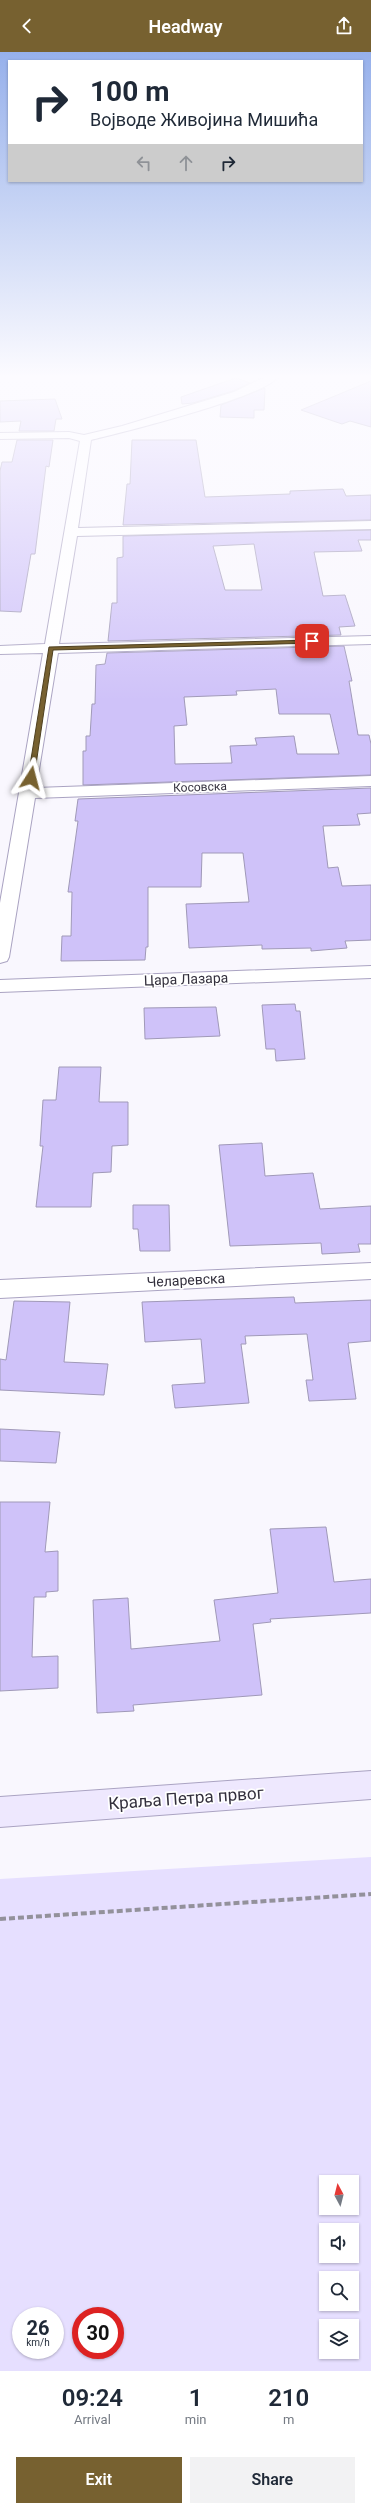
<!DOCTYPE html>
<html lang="en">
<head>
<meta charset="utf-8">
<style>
	:root { --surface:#fff; --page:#f2f2f3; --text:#1f2937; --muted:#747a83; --accent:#776130 }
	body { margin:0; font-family:Roboto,sans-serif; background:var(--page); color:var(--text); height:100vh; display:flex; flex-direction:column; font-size:15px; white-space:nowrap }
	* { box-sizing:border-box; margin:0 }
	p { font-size:13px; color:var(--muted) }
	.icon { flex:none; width:22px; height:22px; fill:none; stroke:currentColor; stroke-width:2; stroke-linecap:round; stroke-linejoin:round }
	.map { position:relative; height:2319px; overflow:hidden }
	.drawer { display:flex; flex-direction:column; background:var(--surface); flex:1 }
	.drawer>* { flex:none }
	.banner { position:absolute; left:8px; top:8px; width:355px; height:122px; border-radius:0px; box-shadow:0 1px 3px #0004; background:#fff; color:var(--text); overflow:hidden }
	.needle { width:26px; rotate:353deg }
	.fabs { position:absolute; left:319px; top:2123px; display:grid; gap:8px }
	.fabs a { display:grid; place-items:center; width:40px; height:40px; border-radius:0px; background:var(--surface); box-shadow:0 1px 3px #0004; font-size:20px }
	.speed { position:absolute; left:12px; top:2255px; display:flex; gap:8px; font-size:20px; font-weight:700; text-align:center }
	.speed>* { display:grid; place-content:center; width:52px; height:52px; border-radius:50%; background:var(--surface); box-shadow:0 1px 3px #0004; line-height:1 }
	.speed small { font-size:10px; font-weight:400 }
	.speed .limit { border:6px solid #d22; background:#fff; color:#111 }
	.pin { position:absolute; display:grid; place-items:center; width:34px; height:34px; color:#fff; margin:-17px; border-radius:8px; box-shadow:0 2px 6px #0006 }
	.me { position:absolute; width:44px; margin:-22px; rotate:9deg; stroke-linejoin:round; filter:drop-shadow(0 0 3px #0008) }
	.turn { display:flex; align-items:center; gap:14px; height:84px; padding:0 16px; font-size:18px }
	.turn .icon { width:52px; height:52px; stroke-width:2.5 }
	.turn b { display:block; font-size:28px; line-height:34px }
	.lanes { display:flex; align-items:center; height:38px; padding:0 16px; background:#0003; justify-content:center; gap:20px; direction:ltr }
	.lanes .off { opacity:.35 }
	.eta { display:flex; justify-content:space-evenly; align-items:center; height:68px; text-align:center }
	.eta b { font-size:24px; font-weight:600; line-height:28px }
	.cta { display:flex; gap:8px; margin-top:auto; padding:8px 16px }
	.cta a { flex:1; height:46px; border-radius:0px; background:var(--accent); color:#fff; font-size:16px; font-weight:600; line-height:46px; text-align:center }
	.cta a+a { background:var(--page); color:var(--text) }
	header { display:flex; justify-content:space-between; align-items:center; height:52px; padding:0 16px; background:var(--accent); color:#fff; font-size:18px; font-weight:600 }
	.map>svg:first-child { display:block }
	.green { fill:#e6dfff; fill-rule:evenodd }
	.building { fill:#cfc2f9; stroke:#a099b8; fill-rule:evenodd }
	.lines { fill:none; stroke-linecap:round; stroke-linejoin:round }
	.minor-casing { stroke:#aaa3c2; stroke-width:2 }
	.secondary-casing { stroke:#aaa3c2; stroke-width:2 }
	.path { stroke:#93919b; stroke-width:4; stroke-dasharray:6 3; stroke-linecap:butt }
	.minor { fill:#fff; fill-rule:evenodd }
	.secondary { fill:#eee8fe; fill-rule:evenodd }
	.route { fill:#776130; stroke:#4d3f1f }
	.labels { text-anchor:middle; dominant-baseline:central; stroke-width:3.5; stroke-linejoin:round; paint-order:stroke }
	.far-street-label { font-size:12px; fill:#33303d; stroke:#fff }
	.street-label { font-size:14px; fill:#33303d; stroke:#fff }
	.near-street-label { font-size:17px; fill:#33303d; stroke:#fff }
</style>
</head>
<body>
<header><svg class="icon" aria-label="back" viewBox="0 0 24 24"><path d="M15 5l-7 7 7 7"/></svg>Headway<svg class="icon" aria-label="share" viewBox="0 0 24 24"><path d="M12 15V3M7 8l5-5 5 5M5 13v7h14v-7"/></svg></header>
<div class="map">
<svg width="371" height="2319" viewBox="0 0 371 2319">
	<rect width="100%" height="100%" fill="#f9f7fe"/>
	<path class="green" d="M371 1805V2319H0V1827ZM326 2130H352V2156H326ZM326 2178H352V2204H326ZM326 2226H352V2252H326ZM21 2264H55V2298H21ZM81 2264H115V2298H81ZM326 2274H352V2300H326Z"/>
	<path class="building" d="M236 326 250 331 233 339 193 351 182 352 181 345Z
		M371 329V375L350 369 342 372 301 358Z
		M265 336 264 358H254V366L220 365 221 353Z
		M55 347 62 367H56L54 379H19L21 369 0 370V349Z
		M17 388H53L49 415 46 414 35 502H31L21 560 0 559V419L2 410H12Z
		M132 388H196L205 445 290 442V439L343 437 346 444 371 443V468L123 473 127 432H130Z
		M371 478V488H358L362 499 314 500 323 544 345 543 355 574 339 575 341 583 108 589 112 551H117V506L123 505V484ZM254 492 262 538H225L213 494Z
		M344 594 352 629H349L358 683H369L371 692V723L83 733V699H86V684H90L92 652H95L96 613 105 612 107 601ZM276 637 279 662H330L339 702H297L294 684 255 686 257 693 230 694 232 711 175 712 174 674 187 673 184 645 237 643 236 639Z
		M371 736V761L357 762 360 773 323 774 328 816 338 815 342 834 371 833V888L345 889 347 896 311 899V896L262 897V893L189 896 186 852 249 850 243 801H202L201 835H148V895H146L145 908 61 909 62 884H71L72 840H68L78 769H75L78 747Z
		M295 952 296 959H300L305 1007 276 1009 275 997H266L262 953Z
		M216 955 220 984 145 987 144 956Z
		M59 1015H101L99 1050H128V1093L112 1094 111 1120 93 1121 91 1155H36L43 1094H40L43 1048H56Z
		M262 1091 265 1124 313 1121 320 1157 371 1154V1192H358L360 1200 322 1202 321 1191 230 1194 219 1093Z
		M133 1153H169L170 1199H140L138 1177H133Z
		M294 1245 295 1251 371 1248V1289L348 1291 356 1347 309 1349 306 1328H313L307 1282 245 1284 246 1292H241L249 1351 175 1356 172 1333 205 1331 201 1287 145 1290 142 1250Z
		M14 1249 70 1250 64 1310 108 1312 104 1343 0 1338V1307L6 1308Z
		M0 1377 60 1380 56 1411 0 1409Z
		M0 1450H50L45 1500 58 1499V1539L46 1540V1545H34L32 1605 58 1604V1636L0 1639Z
		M326 1475 334 1530 371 1527V1561L270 1567 271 1570 253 1572 262 1643 133 1653 134 1659 97 1661 93 1548 128 1546 131 1597 220 1589 214 1548 278 1541 270 1477Z"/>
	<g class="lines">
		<g class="minor-casing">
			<path id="minor" d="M265 325H278C264 345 121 381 91 388L78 476 371 469V477L77 484 59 592 371 584V592L58 601 36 736 371 724V734L35 746 9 905 7 909 0 911V851L43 601 0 602V594L45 592 80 389 69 386 0 387V381L69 380 84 383 122 374 234 340Z
				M371 914V926L0 940V928Z
				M371 1211V1227L0 1246V1228Z"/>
		</g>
		<g class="secondary-casing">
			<path id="secondary" d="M371 1719V1747L0 1775V1745Z"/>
		</g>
		<path class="path" d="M0 1867 371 1842"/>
		<use href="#minor" class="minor"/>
		<use href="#secondary" class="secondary"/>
	</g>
	<linearGradient id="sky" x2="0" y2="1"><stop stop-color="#96b0eb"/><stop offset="0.5" stop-color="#fcfbff"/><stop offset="1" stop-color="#fcfbff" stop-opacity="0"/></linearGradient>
	<rect width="371" height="649" fill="url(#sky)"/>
	<path class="route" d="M312 588 315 591 53 598 34 726 31 729 28 726 49 595Z"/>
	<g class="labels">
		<g class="far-street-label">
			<text transform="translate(200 735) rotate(-2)">Косовска</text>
		</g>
		<g class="street-label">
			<text transform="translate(186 927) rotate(-2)">Цара Лазара</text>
			<text transform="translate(186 1228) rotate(-3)">Челаревска</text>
		</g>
		<g class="near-street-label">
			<text transform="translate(186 1746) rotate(-4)">Краља Петра првог</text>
		</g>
	</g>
</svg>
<div class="fabs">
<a><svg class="needle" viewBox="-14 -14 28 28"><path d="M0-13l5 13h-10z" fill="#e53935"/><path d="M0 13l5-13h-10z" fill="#747a83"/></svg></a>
<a><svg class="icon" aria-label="sound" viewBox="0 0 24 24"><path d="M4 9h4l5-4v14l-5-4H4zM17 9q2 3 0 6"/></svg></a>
<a><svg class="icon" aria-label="search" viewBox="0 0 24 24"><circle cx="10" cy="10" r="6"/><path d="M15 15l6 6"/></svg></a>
<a><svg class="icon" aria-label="layers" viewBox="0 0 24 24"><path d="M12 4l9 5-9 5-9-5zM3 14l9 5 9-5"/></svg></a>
</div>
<div class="speed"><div>26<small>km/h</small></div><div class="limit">30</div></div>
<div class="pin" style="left:312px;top:589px;background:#d93025"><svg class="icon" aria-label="arrive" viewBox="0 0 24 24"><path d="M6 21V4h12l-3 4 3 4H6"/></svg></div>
<svg class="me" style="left:31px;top:726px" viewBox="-20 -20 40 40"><path d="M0-17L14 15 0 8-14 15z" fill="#776130" stroke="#fff" stroke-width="4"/></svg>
<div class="banner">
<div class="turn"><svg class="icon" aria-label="right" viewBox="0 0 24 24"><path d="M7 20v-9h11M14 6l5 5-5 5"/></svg><div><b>100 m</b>Војводе Живојина Мишића</div></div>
<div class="lanes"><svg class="icon off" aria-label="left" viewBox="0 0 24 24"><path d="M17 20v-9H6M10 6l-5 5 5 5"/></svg><svg class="icon off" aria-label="ahead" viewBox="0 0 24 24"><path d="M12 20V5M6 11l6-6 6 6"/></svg><svg class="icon" aria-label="right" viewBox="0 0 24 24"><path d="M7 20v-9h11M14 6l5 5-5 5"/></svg></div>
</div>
</div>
<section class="drawer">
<div class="eta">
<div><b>09:24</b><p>Arrival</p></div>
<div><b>1</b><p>min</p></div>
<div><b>210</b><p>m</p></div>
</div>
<div class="cta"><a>Exit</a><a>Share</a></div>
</section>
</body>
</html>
